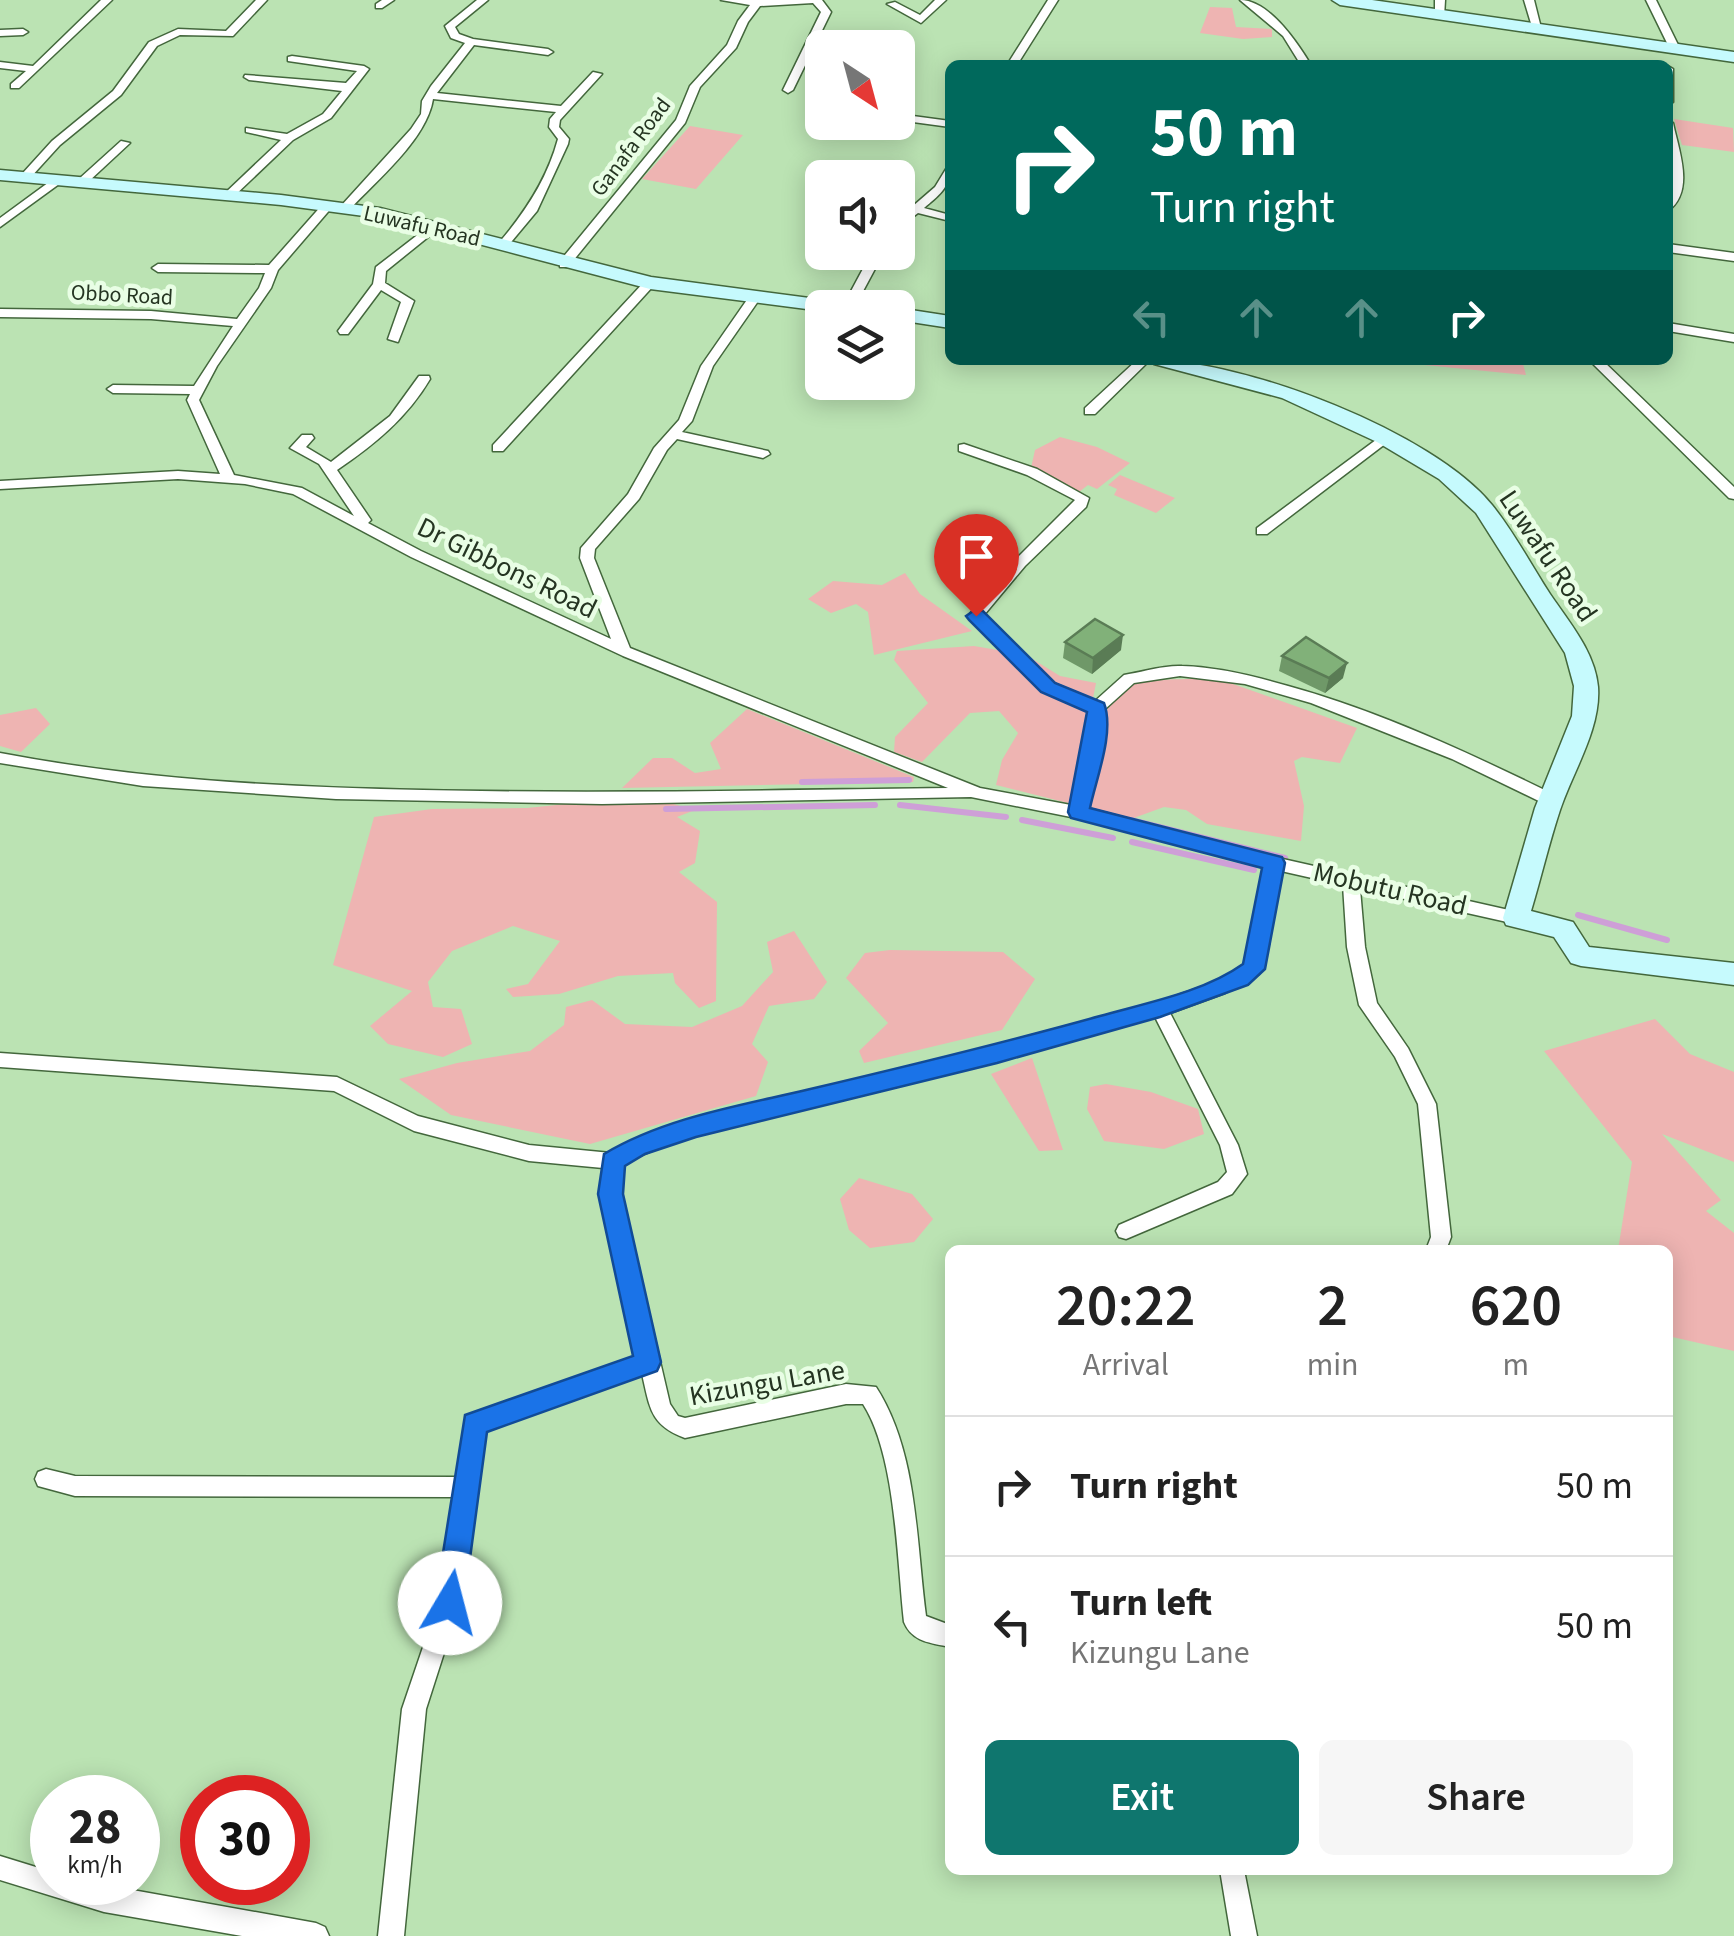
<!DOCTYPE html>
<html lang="en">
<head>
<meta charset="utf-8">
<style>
	:root { --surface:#fff; --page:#f6f6f6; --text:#222; --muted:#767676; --line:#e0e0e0; --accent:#0f766e }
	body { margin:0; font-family:"Source Sans 3",sans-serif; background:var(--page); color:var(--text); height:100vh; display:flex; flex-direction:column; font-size:38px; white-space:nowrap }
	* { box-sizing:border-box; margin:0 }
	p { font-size:32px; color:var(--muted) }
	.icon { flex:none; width:55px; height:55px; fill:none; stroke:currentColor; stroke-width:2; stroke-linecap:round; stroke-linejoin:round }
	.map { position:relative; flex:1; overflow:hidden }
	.details { position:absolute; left:945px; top:1245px; width:728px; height:630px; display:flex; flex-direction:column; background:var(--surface); border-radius:15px; box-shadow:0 5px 25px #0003 }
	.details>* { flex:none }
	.top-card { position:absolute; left:945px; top:60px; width:728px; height:305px; border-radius:15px; box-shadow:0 5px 25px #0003; background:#00695c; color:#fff; overflow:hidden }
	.needle { width:65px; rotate:144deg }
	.buttons { position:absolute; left:805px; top:30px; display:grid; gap:20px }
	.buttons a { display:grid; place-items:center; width:110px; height:110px; border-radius:15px; background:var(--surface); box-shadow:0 5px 25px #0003; font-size:50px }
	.speed { position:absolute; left:30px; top:1775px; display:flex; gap:20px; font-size:50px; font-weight:700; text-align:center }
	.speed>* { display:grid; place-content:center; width:130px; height:130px; border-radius:50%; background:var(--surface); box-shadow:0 5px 25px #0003; line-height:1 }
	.speed small { font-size:25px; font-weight:400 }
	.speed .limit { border:15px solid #d22; background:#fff; color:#111 }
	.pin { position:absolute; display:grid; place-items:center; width:85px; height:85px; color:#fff; margin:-102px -42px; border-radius:50% 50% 50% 0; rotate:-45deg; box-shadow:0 0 10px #0007 }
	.pin .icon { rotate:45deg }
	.me { position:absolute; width:110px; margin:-55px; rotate:8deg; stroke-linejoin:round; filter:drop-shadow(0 0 8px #0008) }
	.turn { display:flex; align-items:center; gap:35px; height:210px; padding:0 40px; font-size:45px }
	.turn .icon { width:130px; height:130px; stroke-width:2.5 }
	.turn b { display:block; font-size:70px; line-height:85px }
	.lanes { display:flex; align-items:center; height:95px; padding:0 40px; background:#0003; justify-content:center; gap:50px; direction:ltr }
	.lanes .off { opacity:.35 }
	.eta { display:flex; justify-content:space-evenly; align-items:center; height:170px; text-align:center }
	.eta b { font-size:60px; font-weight:600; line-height:70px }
	.button { display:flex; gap:20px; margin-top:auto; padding:20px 40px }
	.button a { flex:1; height:115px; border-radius:15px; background:var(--accent); color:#fff; font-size:40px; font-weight:600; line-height:115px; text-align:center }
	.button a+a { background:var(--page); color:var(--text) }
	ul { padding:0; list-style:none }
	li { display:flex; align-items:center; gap:30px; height:140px; padding:0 40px; border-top:2px solid var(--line) }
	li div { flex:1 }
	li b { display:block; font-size:38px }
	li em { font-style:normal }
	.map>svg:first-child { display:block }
	.green { fill:#eeb4b2 }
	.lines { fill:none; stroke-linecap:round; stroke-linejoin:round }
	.stream { stroke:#ce9fd7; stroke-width:6 }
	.street-casing { stroke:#43673c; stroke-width:3 }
	.secondary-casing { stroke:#43673c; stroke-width:3 }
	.street { fill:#fff; fill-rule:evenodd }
	.secondary { fill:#c6fafd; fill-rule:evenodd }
	.wall { fill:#6f9868 }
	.shaded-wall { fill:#5a7c55 }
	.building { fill:#81b179; stroke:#5a7c55; stroke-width:2.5 }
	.route { fill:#1a73e8; stroke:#114b97; stroke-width:2.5 }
	.labels { text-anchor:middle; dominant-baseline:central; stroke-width:9; stroke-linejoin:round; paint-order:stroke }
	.far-street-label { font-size:22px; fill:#253522; stroke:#e9fee5 }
	.street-label { font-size:28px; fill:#253522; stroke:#e9fee5 }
</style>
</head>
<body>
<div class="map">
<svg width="1734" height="1936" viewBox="0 0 1734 1936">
	<rect width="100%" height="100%" fill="#bbe3b3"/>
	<path class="green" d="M1210 7 1232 8 1236 27 1272 29V37L1243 39 1200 33Z
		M1674 119 1733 128 1734 152 1682 145Z
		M690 126 743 135 696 189 642 179Z
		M1373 360H1522L1526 375Z
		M1060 437 1097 447 1130 463 1097 489 1088 485 1079 492 1031 468 1035 450Z
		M1120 475 1175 498 1156 513 1114 495 1117 489 1108 485Z
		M905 573 920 594 972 631 874 655 868 612 856 604 831 613 808 599 833 581 882 585Z
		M974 646 1026 655 1060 676 1096 683 1072 804 996 785 1002 760 1018 733 999 711 970 713 922 762 894 752 895 737 928 703 894 660 897 651Z
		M1219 679 1357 728 1340 763 1302 757 1294 761 1304 806 1301 841 1207 824 1186 810 1164 807 1131 819 1088 809C1093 784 1100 703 1119 690 1140 677 1194 679 1219 679Z
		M36 708 50 724 21 752 0 746V715Z
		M747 709 914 777 913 782 622 788 653 758H672L695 773 721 769 710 743Z
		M645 796 695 810 677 817 700 831 695 863 679 872 717 902 716 1001 699 1008 675 983 673 973 618 976 559 994 513 997 506 989 528 984 560 941 513 926 452 951 428 982 433 1007 461 1009 472 1044 443 1057 388 1044 370 1026 412 991 333 965 374 817 432 809 527 808Z
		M794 931 827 982 814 999 769 1006 752 1044 768 1062 756 1096 590 1144 451 1115 399 1079 457 1063 530 1051 564 1025 566 1007 592 1000 625 1024 692 1027 742 1006 773 972 767 942Z
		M890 950 1003 952 1035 979 1002 1030 864 1063 859 1051 888 1023 846 978 865 953Z
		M1655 1019 1690 1054 1734 1072V1162L1662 1134 1721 1200 1706 1211 1734 1233V1351L1668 1336V1250H1618L1632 1162 1544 1051Z
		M1032 1058 1063 1150 1039 1151 991 1074Z
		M1106 1084 1151 1092 1198 1109 1204 1134 1164 1149 1104 1141 1087 1109 1090 1087Z
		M859 1178 912 1194 933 1219 914 1242 870 1248 849 1230 840 1199Z"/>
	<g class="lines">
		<path class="stream" d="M802 782 909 780
			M900 805 1006 817
			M666 809 875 805
			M1022 820 1113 838
			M1131 820 1285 858
			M1132 842 1254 870
			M1578 915 1667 940"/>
		<g class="street-casing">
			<path id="street" d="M101 0H112L19 88H11V84L26 71 0 68V62L33 66Z
				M256 0H267L233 36 180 35 157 46 121 95 60 145 30 178H22V174L52 141 113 91 149 42 178 29 226 31Z
				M382 0H394L382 8H376V4Z
				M477 0H488L455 27 459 34 473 39 548 49 553 52 548 55 474 45 437 93 561 106 593 72 602 74 560 120 559 127 569 139 568 144 537 211 507 247H499L497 245C524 214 547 180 558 139L549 127 550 119 556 112 433 99C427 139 376 181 349 210H341V206L411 129 421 114 422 101 431 86 465 43 451 38 445 26Z
				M721 0H822L831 12 793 90 788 93 783 90 821 12 813 3 760 6 748 22 736 48 700 87 685 123 568 267H560V261L676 120 690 86 727 45 738 21 750 5Z
				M935 0H946L921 23 887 4 895 2 920 15Z
				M1048 0H1058L1017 65H1007Z
				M1240 0C1269 0 1297 42 1311 65H1301L1283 36Z
				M1435 0H1445L1444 17 1435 15Z
				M1524 0H1534L1542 32 1533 30Z
				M1646 0H1656L1680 49 1679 51 1670 49Z
				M0 30 23 29 28 32 23 35 0 36Z
				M292 56 364 66 369 69 331 118 293 140 232 198H224V194L281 140 246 132V128L287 134 323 114 342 91 249 80 244 77 245 75 346 83 357 71 288 61V57Z
				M1668 66 1673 69V102L1668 105Z
				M898 114 950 121V127L898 120Z
				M1668 120 1673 123C1679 152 1695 191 1668 211V198L1673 186 1668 152Z
				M121 141 130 143 88 182H80V178Z
				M950 168C950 188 938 196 924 208L950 215V221L918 213 898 228V219L935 187 946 169Z
				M56 177 66 179 0 227V218Z
				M323 204 333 206 278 270 271 288 217 366 199 400 234 475 302 488 354 516 319 464 290 448 302 435H312L314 438 306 447 331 462 390 416 419 376H429L430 379C407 418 374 445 337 470L371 520 368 523 421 551 611 639 580 558 581 548 628 494 654 448 679 420 701 366 751 294 755 293 761 297 713 366 692 421 682 432 768 451 770 454 763 458 677 439 667 450 639 499 595 549 594 558 630 648 980 788 1071 805 1089 711 1043 691 969 615 1015 560 1075 500 1027 475 959 451V445L964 444 1037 469 1089 498 1086 507 1025 566 984 615 1053 683 1095 701 1124 675 1129 674C1146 671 1165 665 1182 666 1218 667 1254 676 1288 686 1382 712 1471 754 1559 797L1561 801 1553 807 1547 805 1452 759 1311 703 1245 684 1180 676 1134 683 1104 710 1087 808 1274 857 1522 913 1525 918 1516 924 1360 889 1365 947 1377 1003 1408 1048 1436 1104 1451 1237 1446 1250H1426L1431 1237 1418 1104 1395 1057 1359 1005 1347 947 1343 885 1281 871 1259 974 1225 993 1170 1013 1238 1145 1247 1174 1232 1194 1126 1239 1119 1237 1116 1231 1119 1225 1218 1182 1227 1172 1220 1145 1155 1017C1046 1047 937 1075 827 1102 757 1120 686 1130 622 1165L621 1194 670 1404 678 1416 685 1418 846 1384 876 1387C918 1452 916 1542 926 1616L950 1625V1647C931 1643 912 1642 904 1622 897 1561 896 1455 863 1404H846L685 1438C650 1425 650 1408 642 1374L485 1430 460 1603 426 1709 404 1936H378L402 1709 438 1603 454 1497 75 1496 38 1486 35 1479 38 1472 46 1469 75 1476 457 1477 468 1417 638 1357 601 1194 603 1168 529 1161 414 1131 334 1091 0 1067V1053L337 1077 418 1116 529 1145 611 1153 653 1132 711 1114 924 1064 1162 1001 1213 983 1245 965 1265 867 1086 820 971 797 602 804 336 799 143 786 0 763V753C140 780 281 787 423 790 598 794 773 790 948 788L623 656 411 557 293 494 245 484 178 479 0 489V481L178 471 220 474 187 400 190 394 113 393 107 389 113 385 194 386 233 326 151 319 0 317V309L151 311 237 319 259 288 265 273 158 272 152 268 158 264 269 265Z
				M433 223 443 225 386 271 385 283 414 301 398 342 388 339 401 302 381 290 348 334H340L338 331 373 284 376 267Z
				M1668 244 1734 253V261L1668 252Z
				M872 252H884L854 308H842Z
				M646 280 656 283 503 451H493V445Z
				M1668 323 1734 334V342L1668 331Z
				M1137 360H1150L1095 414H1085V408Z
				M1589 360H1602L1734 487V499L1729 498Z
				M1384 434 1391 438 1389 441 1267 534H1257V528Z
				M0 1856 52 1872V1882H88L316 1923 325 1927 329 1936H242L104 1912 0 1880Z
				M1220 1870H1244L1257 1936H1231Z"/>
		</g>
		<g class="secondary-casing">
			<path id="secondary" d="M1332 0H1372L1734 52V62L1340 5Z
				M0 170 281 195 380 208 651 277 840 302 849 308H822V311L650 289 379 218 281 205 0 180Z
				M898 308 950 316V328L898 320Z
				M1151 360C1244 360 1433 432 1492 505 1514 532 1531 565 1550 594 1569 622 1595 652 1598 687 1601 729 1573 771 1560 810 1549 843 1541 878 1531 911L1573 922 1589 947 1734 963V985L1581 966 1571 963 1554 937 1506 925 1503 918 1535 808 1572 716 1574 686 1565 653 1476 513 1439 479 1377 442 1282 398 1154 364Z"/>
		</g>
		<use href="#street" class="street"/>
		<use href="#secondary" class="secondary"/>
	</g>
	<path class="wall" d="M1065 642 1121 650 1092 674 1063 658Z
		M1282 656 1343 678 1325 693 1279 671Z"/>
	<path class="shaded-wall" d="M1123 635 1121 650 1092 674 1093 658Z
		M1347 663 1343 678 1325 693 1329 678Z"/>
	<path class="building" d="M1095 619 1123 635 1093 658 1065 642Z
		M1306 637 1347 663 1329 678 1282 656Z"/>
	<path class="route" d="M976 609 983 611 1055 683 1104 703C1115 732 1096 779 1090 808L1282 857 1285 863 1265 969 1248 985 1160 1017 997 1063 696 1137 645 1154 625 1166 623 1194 661 1362 657 1371 487 1432 464 1603 460 1613 450 1618 439 1613 435 1603 465 1415 633 1356 598 1194 604 1154C664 1118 738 1106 806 1090 904 1067 1003 1043 1100 1016 1146 1003 1204 992 1243 964L1262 868 1071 818 1068 812 1087 712 1041 692 969 620 966 616Z"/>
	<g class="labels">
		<g class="far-street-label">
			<text transform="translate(631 147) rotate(-53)">Ganafa Road</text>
			<text transform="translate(422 226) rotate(13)">Luwafu Road</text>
			<text transform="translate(122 295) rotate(3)">Obbo Road</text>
		</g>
		<g class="street-label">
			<text transform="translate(1548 556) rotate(56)">Luwafu Road</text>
			<text transform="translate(507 568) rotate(26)">Dr Gibbons Road</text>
			<text transform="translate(1390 889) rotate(13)">Mobutu Road</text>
			<text transform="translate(767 1383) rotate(-10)">Kizungu Lane</text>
		</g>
	</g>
</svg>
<div class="buttons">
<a><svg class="needle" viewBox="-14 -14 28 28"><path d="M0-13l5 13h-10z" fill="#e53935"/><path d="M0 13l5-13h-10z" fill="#767676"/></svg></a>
<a><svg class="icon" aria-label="sound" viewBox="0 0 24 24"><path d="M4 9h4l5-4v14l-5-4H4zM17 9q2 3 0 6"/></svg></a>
<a><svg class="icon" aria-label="layers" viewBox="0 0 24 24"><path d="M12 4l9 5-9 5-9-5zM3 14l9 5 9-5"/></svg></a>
</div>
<div class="speed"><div>28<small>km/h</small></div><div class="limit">30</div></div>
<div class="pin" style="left:976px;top:616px;background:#d93025"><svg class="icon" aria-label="arrive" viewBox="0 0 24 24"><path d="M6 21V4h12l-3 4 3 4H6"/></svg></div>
<svg class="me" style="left:450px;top:1603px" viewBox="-20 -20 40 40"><circle r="19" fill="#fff"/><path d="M0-13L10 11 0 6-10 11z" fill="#1a73e8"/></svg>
<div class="top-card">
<div class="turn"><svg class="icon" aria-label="right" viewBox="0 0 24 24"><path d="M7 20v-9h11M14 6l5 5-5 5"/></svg><div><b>50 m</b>Turn right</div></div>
<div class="lanes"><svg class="icon off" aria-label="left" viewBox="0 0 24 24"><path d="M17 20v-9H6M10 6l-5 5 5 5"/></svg><svg class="icon off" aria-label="ahead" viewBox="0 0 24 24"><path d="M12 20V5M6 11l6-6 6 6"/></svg><svg class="icon off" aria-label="ahead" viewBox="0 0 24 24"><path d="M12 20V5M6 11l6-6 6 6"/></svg><svg class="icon" aria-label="right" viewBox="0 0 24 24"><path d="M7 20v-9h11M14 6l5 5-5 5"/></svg></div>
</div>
<section class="details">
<div class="eta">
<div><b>20:22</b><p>Arrival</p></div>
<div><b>2</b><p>min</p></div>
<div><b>620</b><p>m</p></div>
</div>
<ul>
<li><svg class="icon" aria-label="right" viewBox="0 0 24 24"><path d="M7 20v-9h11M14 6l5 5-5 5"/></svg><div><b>Turn right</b></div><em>50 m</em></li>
<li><svg class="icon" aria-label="left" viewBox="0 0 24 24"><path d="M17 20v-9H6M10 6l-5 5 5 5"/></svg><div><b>Turn left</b><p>Kizungu Lane</p></div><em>50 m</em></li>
</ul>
<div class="button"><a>Exit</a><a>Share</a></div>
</section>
</div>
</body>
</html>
